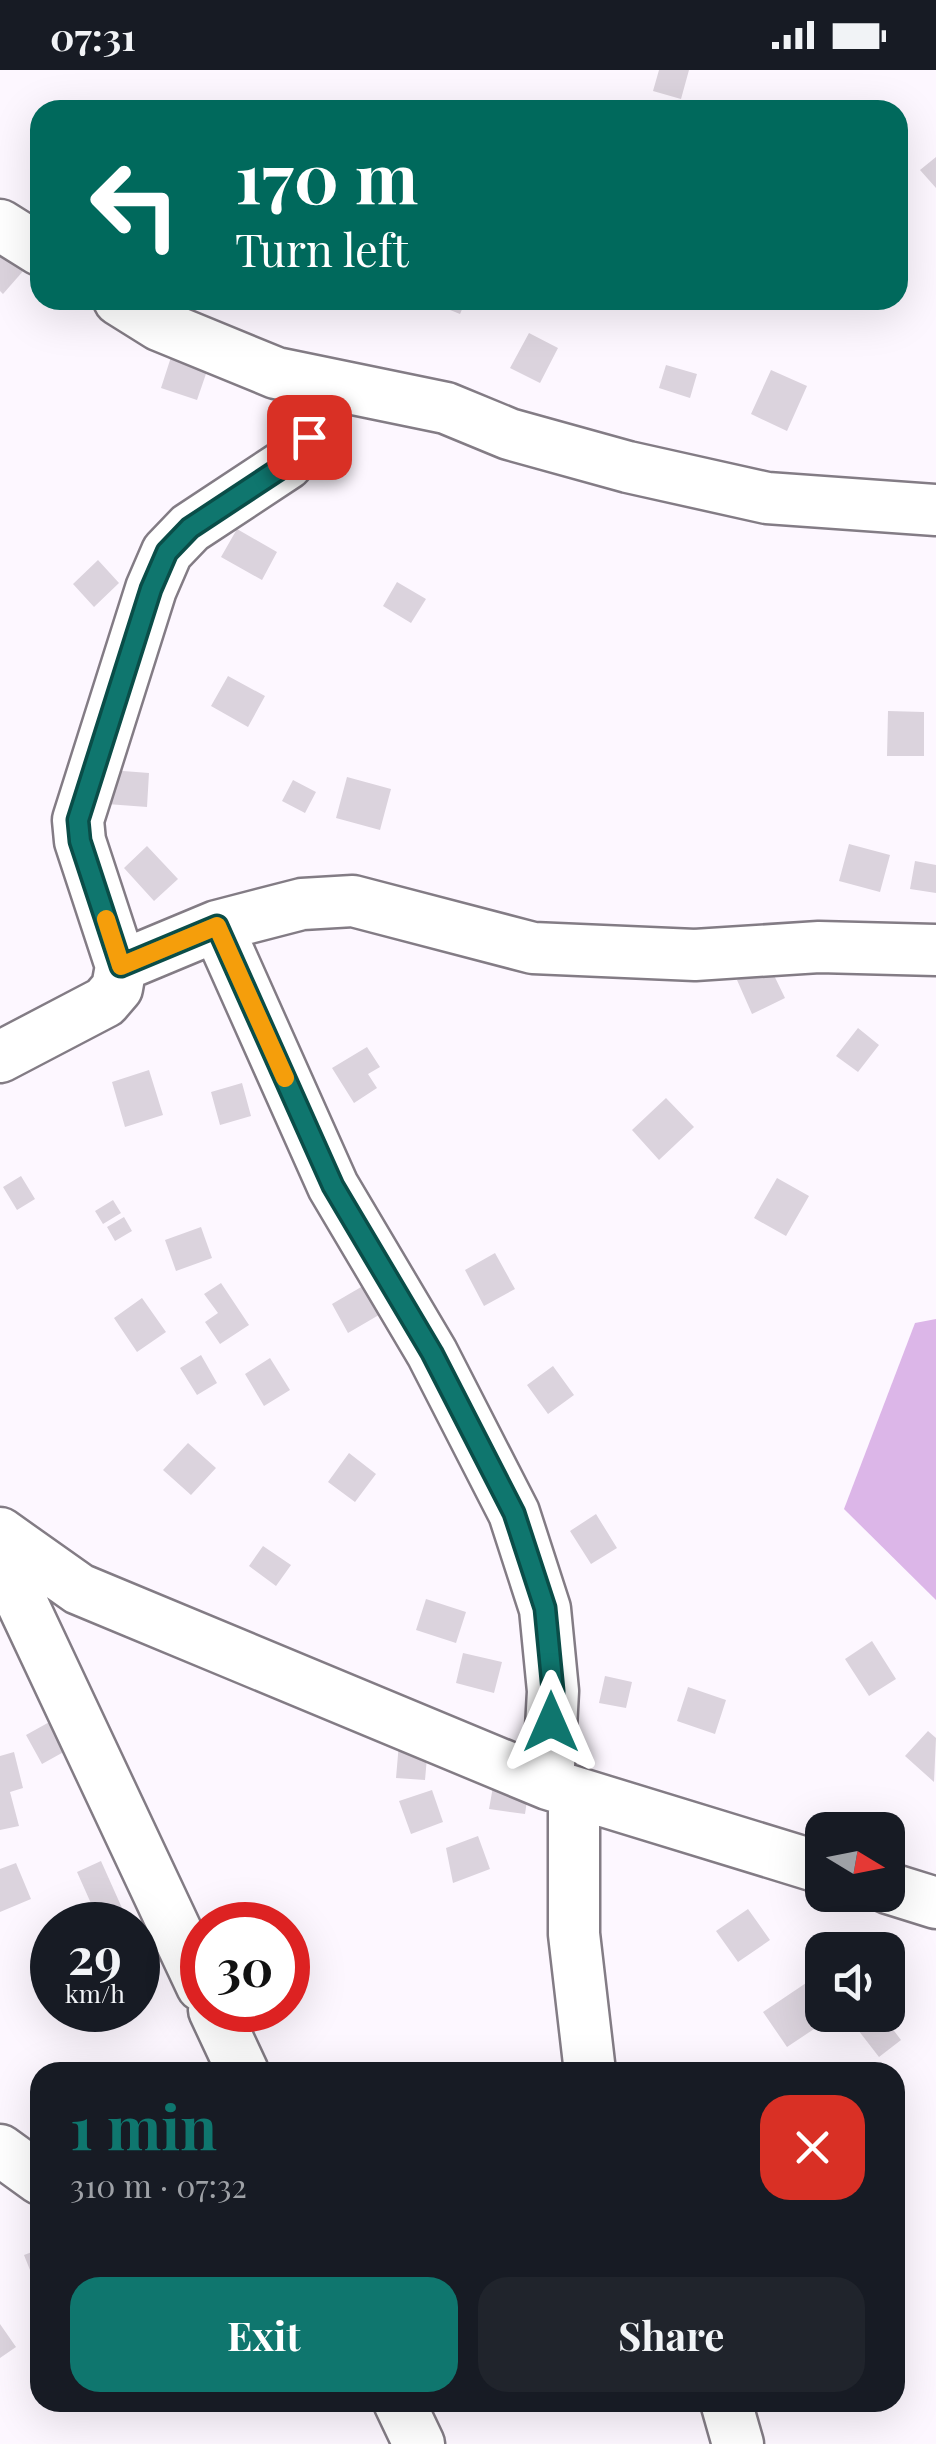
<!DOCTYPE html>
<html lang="en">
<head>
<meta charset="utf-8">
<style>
	:root { --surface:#171b24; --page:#20242c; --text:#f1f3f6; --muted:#9ea1a6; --accent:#0f766e }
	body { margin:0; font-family:"Playfair Display",serif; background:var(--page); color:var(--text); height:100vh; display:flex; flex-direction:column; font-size:38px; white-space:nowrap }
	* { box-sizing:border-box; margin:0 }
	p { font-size:32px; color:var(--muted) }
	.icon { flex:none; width:55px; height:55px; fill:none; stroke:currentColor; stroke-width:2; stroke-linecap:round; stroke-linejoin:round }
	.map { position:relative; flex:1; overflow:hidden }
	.side { position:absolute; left:30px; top:1992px; width:875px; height:350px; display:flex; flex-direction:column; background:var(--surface); border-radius:30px; box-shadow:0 10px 40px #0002 }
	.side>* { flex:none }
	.guide { position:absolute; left:30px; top:30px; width:878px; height:210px; border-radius:30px; box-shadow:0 10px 40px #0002; background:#00695c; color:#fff; overflow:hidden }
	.needle { width:65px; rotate:100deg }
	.buttons { position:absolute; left:805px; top:1742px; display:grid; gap:20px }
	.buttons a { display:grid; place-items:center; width:100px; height:100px; border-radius:20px; background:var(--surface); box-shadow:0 10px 40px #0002; font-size:50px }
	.speed { position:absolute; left:30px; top:1832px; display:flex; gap:20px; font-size:50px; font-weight:700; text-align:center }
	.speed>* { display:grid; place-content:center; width:130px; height:130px; border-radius:50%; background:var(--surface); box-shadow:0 10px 40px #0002; line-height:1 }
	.speed small { font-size:25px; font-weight:400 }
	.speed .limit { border:15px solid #d22; background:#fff; color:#111 }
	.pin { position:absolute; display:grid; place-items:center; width:85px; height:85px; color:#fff; margin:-42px; border-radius:20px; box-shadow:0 5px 15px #0006 }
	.me { position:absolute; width:110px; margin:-55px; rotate:0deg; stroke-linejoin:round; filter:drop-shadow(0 0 8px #0008) }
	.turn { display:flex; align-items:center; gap:35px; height:210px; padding:0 40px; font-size:45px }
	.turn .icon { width:130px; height:130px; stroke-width:2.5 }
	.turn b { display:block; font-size:70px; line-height:85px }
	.round { display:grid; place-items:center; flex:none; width:105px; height:105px; border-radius:30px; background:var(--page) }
	.headline { display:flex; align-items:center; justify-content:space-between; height:170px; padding:0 40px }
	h1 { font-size:60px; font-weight:700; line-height:75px; color:var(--accent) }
	.primary-button { display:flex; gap:20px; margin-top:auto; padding:20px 40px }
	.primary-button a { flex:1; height:115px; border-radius:30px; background:var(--accent); color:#fff; font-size:40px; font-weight:700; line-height:115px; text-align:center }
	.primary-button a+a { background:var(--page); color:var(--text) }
	.status { display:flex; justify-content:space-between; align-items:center; height:70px; padding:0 50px; background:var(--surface); direction:ltr }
	.status svg { height:28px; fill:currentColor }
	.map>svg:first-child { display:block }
	.green { fill:#dcb6e8 }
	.building { fill:#dbd3dd }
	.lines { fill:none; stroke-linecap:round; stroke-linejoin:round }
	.minor-casing { stroke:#837c85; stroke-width:55 }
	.minor { stroke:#fff; stroke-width:50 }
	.route-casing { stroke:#0a4d48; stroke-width:25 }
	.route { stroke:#0f766e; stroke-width:18 }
	.slow { stroke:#f59e0b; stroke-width:18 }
</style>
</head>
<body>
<div class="status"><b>07:31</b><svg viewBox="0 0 49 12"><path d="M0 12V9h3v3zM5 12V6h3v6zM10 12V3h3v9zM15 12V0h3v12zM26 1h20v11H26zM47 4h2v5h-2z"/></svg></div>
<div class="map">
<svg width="936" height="2374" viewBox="0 0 936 2374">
	<rect width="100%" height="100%" fill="#fdf7ff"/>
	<path class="green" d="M936 1249V1530L844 1439 915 1253Z"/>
	<path class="building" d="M659 0H689L681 29 653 21Z
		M936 87V118L920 100Z
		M0 179 24 200 3 224 0 221Z
		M434 230H466L460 244 433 233Z
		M529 263 558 278 540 313 510 298Z
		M171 287 208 298 197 330 161 318Z
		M666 295 697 304 690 328 659 318Z
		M771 300 807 316 787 361 751 344Z
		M237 459 277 482 262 510 221 487Z
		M98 490 119 513 94 537 73 514Z
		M397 512 426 529 411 553 383 536Z
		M228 606 265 626 248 657 211 636Z
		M888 641 924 642V686H887Z
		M110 700 149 703 147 737 107 734Z
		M347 707 391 719 380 760 336 748Z
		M293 710 316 722 305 743 282 731Z
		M849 774 890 785 880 822 839 811Z
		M147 776 178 809 154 831 124 798Z
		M915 791 936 795V823L910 819Z
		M769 895 785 928 752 944 737 910Z
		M858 958 879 975 858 1002 836 986Z
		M367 977 380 997 368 1004 377 1018 354 1033 332 998Z
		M149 1000 163 1045 125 1057 112 1012Z
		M242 1013 251 1046 220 1055 211 1022Z
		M666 1028 694 1057 659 1090 632 1060Z
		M21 1106 35 1129 17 1140 3 1117Z
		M777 1108 809 1126 786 1166 754 1148Z
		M113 1130 121 1143 103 1154 95 1141Z
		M124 1147 132 1161 115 1171 107 1157Z
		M201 1157 212 1188 176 1201 165 1170Z
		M495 1183 515 1219 484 1236 465 1200Z
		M221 1213 249 1255 220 1274 205 1252 218 1243 204 1224Z
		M368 1213 384 1242 348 1263 332 1234Z
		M142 1228 166 1262 137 1282 114 1248Z
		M201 1285 217 1313 197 1325 180 1298Z
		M270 1288 290 1320 264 1336 245 1304Z
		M553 1296 574 1325 548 1344 527 1315Z
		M188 1373 216 1398 191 1425 163 1400Z
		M349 1383 376 1404 355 1432 328 1412Z
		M596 1444 617 1478 591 1494 570 1461Z
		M263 1476 291 1495 276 1516 249 1496Z
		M426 1529 466 1542 456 1573 416 1560Z
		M872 1571 896 1609 869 1626 845 1589Z
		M463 1583 502 1592 494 1623 456 1613Z
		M605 1606 632 1612 626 1638 599 1633Z
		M688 1617 726 1630 715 1664 677 1651Z
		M53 1650 69 1679 42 1694 26 1665Z
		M928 1661 936 1668 934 1712 905 1686Z
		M399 1673 428 1676 425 1710 396 1708Z
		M14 1682 23 1718 10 1722 19 1756 0 1760V1686Z
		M494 1711 529 1717 525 1744 489 1739Z
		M432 1720 443 1752 411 1764 399 1731Z
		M478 1766 490 1799 453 1813 446 1778Z
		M101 1791 122 1838 98 1849 77 1802Z
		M16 1793 31 1829 0 1842V1799Z
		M748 1839 770 1870 738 1892 716 1861Z
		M812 1909 822 1925V1945H835L787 1977 763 1942Z
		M869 1945H882L901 1970 879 1987 855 1956Z
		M40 2179V2225L24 2185Z
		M0 2254 16 2277 0 2288Z"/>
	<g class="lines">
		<g class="minor-casing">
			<path id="minor" d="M0 155 40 180
				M119 230 159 255 276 303 446 338 509 364 628 397 767 428 936 440
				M217 856 333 1116 432 1283 514 1443 545 1539 553 1621 548 1714
				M121 896 217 856 302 834 353 831 533 878 695 885 819 877 936 880
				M0 987 105 932 117 918 121 896 80 771 78 750 151 519 167 482 190 458 287 394 309 367 332 317
				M0 1463 79 1519 548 1714 822 1798
				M0 1486 202 1916
				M574 1724V1864L590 2002
				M888 1818 936 1833
				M214 1940 243 2002
				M0 2080 40 2109
				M399 2332 419 2374
				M726 2332 738 2374"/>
		</g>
		<use href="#minor" class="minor"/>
	</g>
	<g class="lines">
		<g class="route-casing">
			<path id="route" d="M309 367 287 394 190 458 167 482 151 519 78 750 80 771 121 896 217 856 333 1116 432 1283 514 1443 545 1538 553 1621 551 1652"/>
		</g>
		<use href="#route" class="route"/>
		<path class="slow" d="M106 849 121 896 217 856 285 1008"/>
	</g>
</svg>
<div class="buttons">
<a><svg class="needle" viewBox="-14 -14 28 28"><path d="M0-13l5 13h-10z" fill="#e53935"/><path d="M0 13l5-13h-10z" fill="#9ea1a6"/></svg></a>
<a><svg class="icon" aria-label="sound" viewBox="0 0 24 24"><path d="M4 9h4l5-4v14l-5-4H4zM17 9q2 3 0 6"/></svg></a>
</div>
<div class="speed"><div>29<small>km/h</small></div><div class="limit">30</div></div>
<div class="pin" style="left:309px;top:367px;background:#d93025"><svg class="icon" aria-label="arrive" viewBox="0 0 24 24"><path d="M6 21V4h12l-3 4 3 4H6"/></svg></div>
<svg class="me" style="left:551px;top:1652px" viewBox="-20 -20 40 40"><path d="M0-17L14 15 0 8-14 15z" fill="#0f766e" stroke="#fff" stroke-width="4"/></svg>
<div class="guide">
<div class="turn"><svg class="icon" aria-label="left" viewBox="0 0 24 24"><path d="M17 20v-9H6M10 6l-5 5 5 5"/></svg><div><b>170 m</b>Turn left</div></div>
</div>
<section class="side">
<div class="headline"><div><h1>1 min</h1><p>310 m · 07:32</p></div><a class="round" style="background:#d93025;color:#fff"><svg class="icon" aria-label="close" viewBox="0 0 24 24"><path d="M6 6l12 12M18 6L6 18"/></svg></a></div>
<div class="primary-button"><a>Exit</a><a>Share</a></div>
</section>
</div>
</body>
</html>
